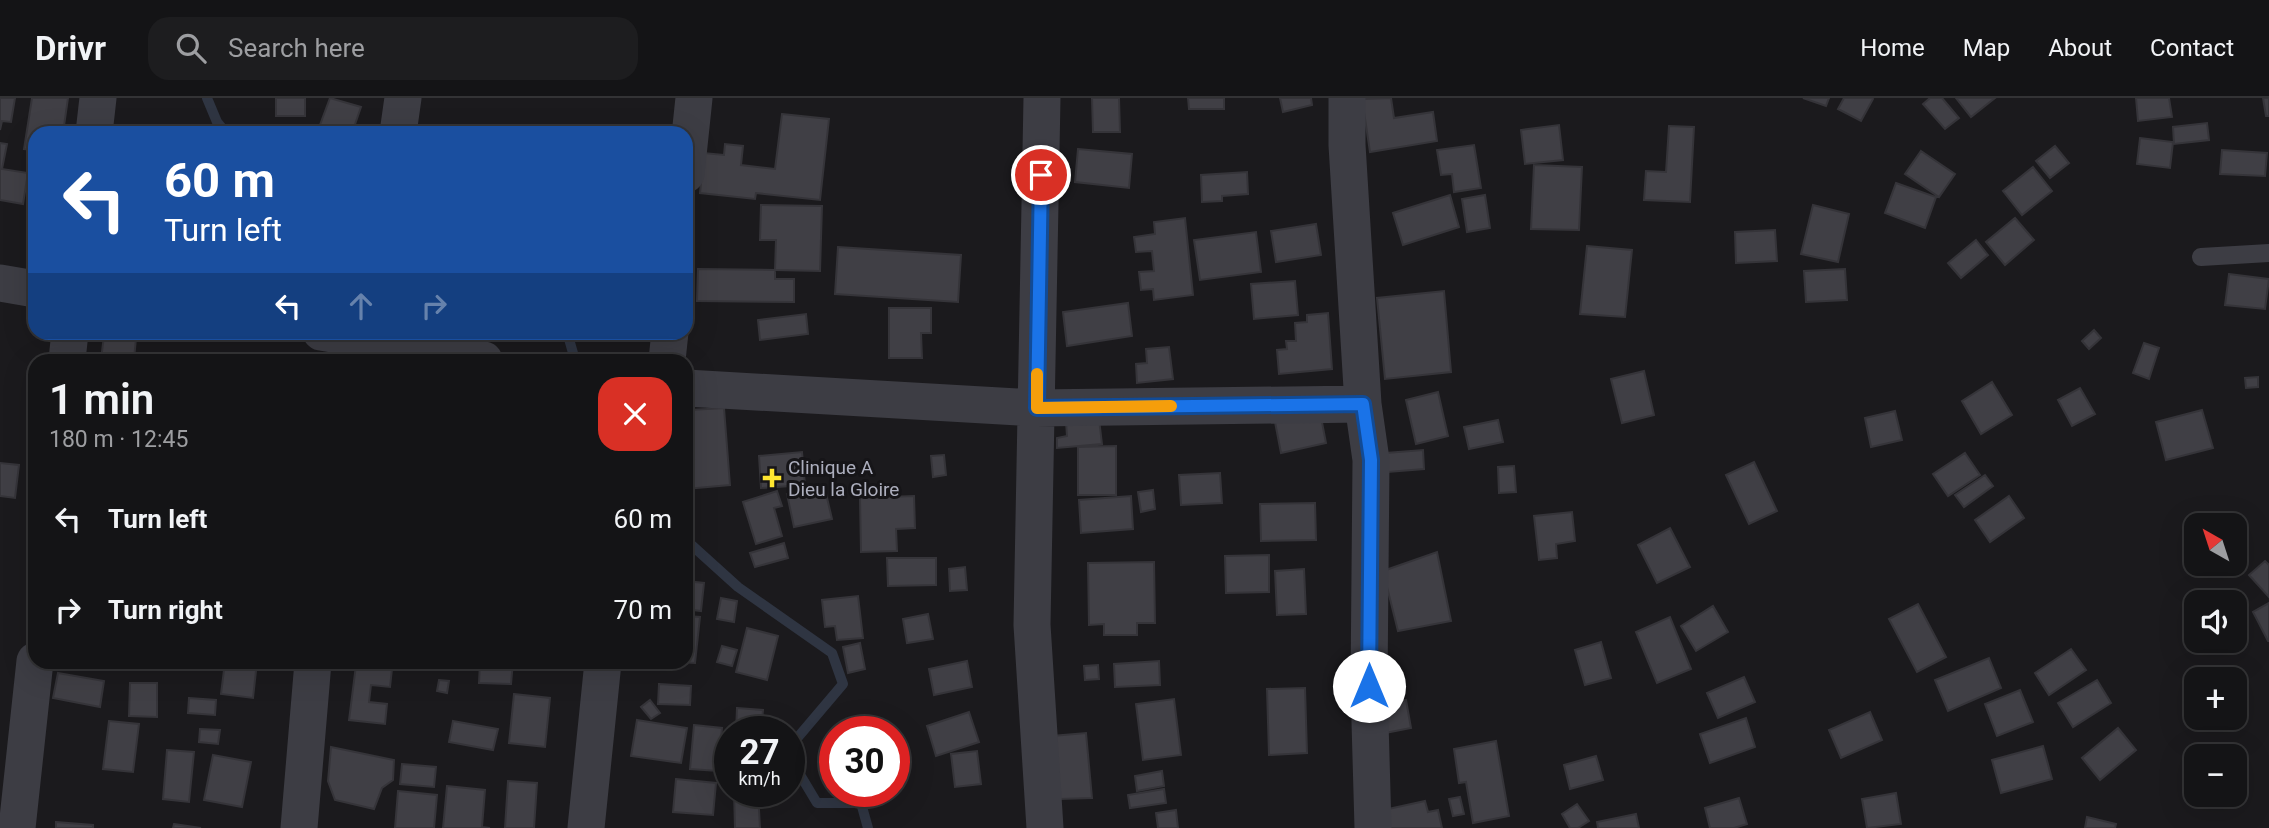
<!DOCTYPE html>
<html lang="en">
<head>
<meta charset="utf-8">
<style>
	:root { --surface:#141416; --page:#1d1d1f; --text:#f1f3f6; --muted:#9d9ea1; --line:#333335 }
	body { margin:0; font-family:Roboto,sans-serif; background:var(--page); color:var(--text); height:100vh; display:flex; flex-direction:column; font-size:26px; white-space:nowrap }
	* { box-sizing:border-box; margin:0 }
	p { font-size:23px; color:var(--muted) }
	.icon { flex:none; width:38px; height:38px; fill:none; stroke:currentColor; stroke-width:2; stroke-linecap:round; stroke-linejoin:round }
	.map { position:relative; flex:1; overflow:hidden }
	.details { position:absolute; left:28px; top:256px; width:665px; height:315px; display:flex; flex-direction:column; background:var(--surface); border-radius:21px; box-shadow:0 7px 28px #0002,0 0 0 2px var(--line) }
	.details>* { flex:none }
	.top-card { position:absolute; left:28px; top:28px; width:665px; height:214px; border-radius:21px; box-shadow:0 7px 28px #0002,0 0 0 2px var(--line); background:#1a4fa0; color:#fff; overflow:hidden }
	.needle { width:46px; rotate:321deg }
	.buttons { position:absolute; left:2184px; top:415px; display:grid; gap:14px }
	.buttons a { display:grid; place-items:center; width:63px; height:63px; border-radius:14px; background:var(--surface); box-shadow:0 7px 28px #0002,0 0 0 2px var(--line); font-size:35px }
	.speed { position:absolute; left:714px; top:618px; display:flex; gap:14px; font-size:35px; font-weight:700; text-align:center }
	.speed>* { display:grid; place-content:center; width:91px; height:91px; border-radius:50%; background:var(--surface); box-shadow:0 7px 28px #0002,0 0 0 2px var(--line); line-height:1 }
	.speed small { font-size:18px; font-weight:400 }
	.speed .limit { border:10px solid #d22; background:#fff; color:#111 }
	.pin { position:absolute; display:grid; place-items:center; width:60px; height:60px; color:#fff; margin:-30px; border:4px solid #fff; border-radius:50%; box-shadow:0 2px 7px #0007 }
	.me { position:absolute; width:77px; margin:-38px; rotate:0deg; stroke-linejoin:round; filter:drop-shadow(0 0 5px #0008) }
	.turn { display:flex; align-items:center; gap:24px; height:147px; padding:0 21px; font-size:32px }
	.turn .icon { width:91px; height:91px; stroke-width:2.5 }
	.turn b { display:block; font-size:49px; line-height:60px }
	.lanes { display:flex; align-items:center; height:66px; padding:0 21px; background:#0003; justify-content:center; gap:35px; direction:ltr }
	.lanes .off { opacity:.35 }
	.round { display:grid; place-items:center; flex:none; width:74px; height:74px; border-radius:21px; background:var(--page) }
	.summary { display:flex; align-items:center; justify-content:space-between; height:119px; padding:0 21px }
	h1 { font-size:42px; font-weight:600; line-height:52px }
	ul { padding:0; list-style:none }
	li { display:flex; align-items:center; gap:21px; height:91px; padding:0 21px }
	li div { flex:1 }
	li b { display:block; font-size:26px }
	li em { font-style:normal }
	header { display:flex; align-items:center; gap:42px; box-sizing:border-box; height:98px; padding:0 35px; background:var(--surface); border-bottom:2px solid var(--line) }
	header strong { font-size:33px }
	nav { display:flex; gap:38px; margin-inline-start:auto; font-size:24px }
	.search { width:490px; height:63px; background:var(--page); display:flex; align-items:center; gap:18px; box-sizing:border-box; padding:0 24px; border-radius:21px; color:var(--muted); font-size:26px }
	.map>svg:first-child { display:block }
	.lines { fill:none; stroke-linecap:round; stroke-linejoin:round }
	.stream { stroke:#2f3542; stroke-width:10 }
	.building { fill:#403f45; stroke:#353439; stroke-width:2 }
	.lane { stroke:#3d3d44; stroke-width:18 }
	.street { stroke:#3d3d44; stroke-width:37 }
	.route-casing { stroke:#114b97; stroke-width:18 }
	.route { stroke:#1a73e8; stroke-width:12 }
	.slow { stroke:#f59e0b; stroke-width:12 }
	.poi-dot { fill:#ffe630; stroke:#161518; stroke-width:2.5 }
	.labels { text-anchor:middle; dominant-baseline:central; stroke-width:6; stroke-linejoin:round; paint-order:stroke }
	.poi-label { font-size:19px; fill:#acaebd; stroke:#161518; text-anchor:start }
</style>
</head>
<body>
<header>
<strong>Drivr</strong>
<div class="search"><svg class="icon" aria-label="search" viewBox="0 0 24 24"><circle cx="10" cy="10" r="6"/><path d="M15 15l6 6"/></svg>Search here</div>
<nav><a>Home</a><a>Map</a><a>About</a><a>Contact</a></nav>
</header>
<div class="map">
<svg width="2269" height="730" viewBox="0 0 2269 730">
	<rect width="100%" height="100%" fill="#1b1a1d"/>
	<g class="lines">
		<path class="stream" d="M207 0 217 24 226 35
			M567 234 575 262
			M686 442 738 489 832 555 843 586 793 645V665L817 705H861L868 730"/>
	</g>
	<path class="building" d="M0 0H15L11 24 2 23 0 32Z
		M32 0H68L63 35H35V52L24 51Z
		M276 0H305V18H276Z
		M330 0 361 9 352 35H317Z
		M1092 0H1119L1120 34H1093Z
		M1188 0H1224V11H1189Z
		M1280 0H1311L1312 7 1283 14Z
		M1391 0 1394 20 1433 14 1437 43 1370 54 1362 1Z
		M1803 0H1829L1826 8Z
		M1844 0H1872L1873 1 1861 23 1838 11Z
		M1930 0H1942L1959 20 1945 31 1923 6Z
		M1956 0H1995L1971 19Z
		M2136 0H2169L2172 19 2138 23Z
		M2263 0H2269V18H2266Z
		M782 16 829 21 820 102 756 95 755 101 700 95 704 55 724 57 725 46 743 48 741 67 775 71Z
		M2207 25 2209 42 2174 46 2173 29Z
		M1559 27 1563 62 1525 66 1521 32Z
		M1669 28 1694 29 1690 104 1644 102 1646 73 1666 74Z
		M2140 40 2173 44 2170 70 2137 66Z
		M0 45 7 46 2 71 28 75 23 106 0 102Z
		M1474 47 1481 90 1454 94 1452 76 1441 77 1437 52Z
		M2055 48 2069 65 2050 80 2036 63Z
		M1078 51 1132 56 1129 90 1075 84Z
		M2222 52 2267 55 2265 78 2220 76Z
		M1921 53 1955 76 1939 99 1905 76Z
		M1534 67 1582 69 1579 132 1531 131Z
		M2033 69 2052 93 2022 117 2003 93Z
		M1247 74 1248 96 1222 98V103L1202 104 1201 77Z
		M1896 85 1936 99 1925 130 1885 115Z
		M33 86H35V111H30Z
		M1450 97 1459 129 1403 147 1393 115Z
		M1485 97 1490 130 1467 134 1462 101Z
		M761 107 822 108 820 173 775 172 776 142H760Z
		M1813 107 1849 116 1838 164 1801 156Z
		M1185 120 1193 197 1154 202 1153 191 1141 192 1139 174 1154 173 1152 153 1136 154 1134 139 1155 136 1154 124Z
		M2015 120 2034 142 2005 167 1986 144Z
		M1316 126 1321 157 1276 164 1271 133Z
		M1775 132 1777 163 1736 165 1735 134Z
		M1256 134 1261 174 1200 182 1194 142Z
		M1976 142 1988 157 1961 180 1948 165Z
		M1587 148 1632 152 1625 219 1580 216Z
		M838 149 961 157 958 204 835 196Z
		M698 171 775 172V181H794V204L697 203Z
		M1845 171 1847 202 1806 204 1804 173Z
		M2229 176 2269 181 2265 211 2225 207Z
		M1295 183 1298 217 1254 221 1251 186Z
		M1444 193 1451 274 1385 281 1377 200Z
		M1128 205 1132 238 1067 248 1063 214Z
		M889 210H931V235H921L922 260H889Z
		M1328 215 1332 271 1279 276 1277 252 1287 251 1286 243H1296L1295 225 1307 224V217Z
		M806 216 808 236 760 242 758 222Z
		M2094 232 2101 240 2089 251 2082 243Z
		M104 237 136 240 134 262H101Z
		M2144 245 2159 250 2149 281 2133 275Z
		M1169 249 1173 281 1137 285 1136 266 1147 265 1146 251Z
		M1644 273 1654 317 1622 325 1611 281Z
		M2258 279V289L2246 290 2245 280Z
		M1992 284 2012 317 1981 336 1962 303Z
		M2080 290 2095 316 2072 328 2058 302Z
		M1438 294 1448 338 1416 346 1406 302Z
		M724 310 730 387 686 391V361H694L690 312Z
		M2202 312 2213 350 2166 362 2156 324Z
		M1895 313 1902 342 1871 349 1865 320Z
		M1320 314 1326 345 1281 355 1275 324Z
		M1099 321 1102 346 1057 350V340L1067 338 1066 324Z
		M1498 322 1503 344 1469 351 1464 329Z
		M1116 348V397H1078V349Z
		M1423 352 1424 371 1388 374 1386 355Z
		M802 354 805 387 761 390 759 358Z
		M1965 355 1980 377 1948 398 1933 376Z
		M944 357 946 377 933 379 931 358Z
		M1754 364 1777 413 1749 426 1726 377Z
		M0 365 19 367 15 400 0 398Z
		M1514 368 1516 394 1499 395 1498 369Z
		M1220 375 1222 405 1181 407 1179 377Z
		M1985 377 1993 388 1964 409 1955 397Z
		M824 387 832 421 794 429 787 396Z
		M1153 392 1155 411 1141 414 1138 394Z
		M777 393 782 408 774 410 782 438 756 446 743 404Z
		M914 398 915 430 896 431 897 453 861 454 860 400Z
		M1131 398 1133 431 1081 435 1079 402Z
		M2009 398 2024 420 1990 444 1975 422Z
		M1315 405 1316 442 1261 443 1260 406Z
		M1572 414 1575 443 1556 446 1557 460 1539 462 1534 418Z
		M1670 430 1690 469 1657 485 1638 447Z
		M784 445 788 460 755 469 750 455Z
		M1437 454 1451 523 1398 533 1383 473Z
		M1269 457V494L1226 495 1225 458Z
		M887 460H936V487L888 488Z
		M2265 463 2269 467V499L2249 477Z
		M1154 464 1155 525H1137V537H1104V526L1089 527 1088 465Z
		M965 469 967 492 950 493 949 471Z
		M1304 471 1306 516 1277 517 1275 473Z
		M686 483 704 485 701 513 686 511Z
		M858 498 863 540 837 542 835 528 825 529 822 502Z
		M721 500 737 503 734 524 717 521Z
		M2269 505V543H2268L2253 514Z
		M1918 506 1946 559 1917 574 1889 521Z
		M1713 508 1728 534 1696 553 1681 528Z
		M928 516 933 541 907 545 903 521Z
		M686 518 700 519 695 565 678 564H686Z
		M1670 519 1691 571 1657 585 1636 534Z
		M747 530 778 538 767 582 736 574Z
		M1601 544 1611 580 1585 587 1575 552Z
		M860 545 865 571 848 575 843 549Z
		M722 548 737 552 732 568 717 564Z
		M2071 551 2086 572 2049 597 2035 575Z
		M1989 560 2001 590 1948 613 1935 582Z
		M967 563 972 589 934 597 929 571Z
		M1159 563 1160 587 1115 589 1114 566Z
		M225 564H257L253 600 221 596Z
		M480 564H513L511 586 479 585Z
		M639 564H665L664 569 639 567Z
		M356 567 392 571 390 589 371 587 369 604 387 606 385 626 349 622Z
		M1098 567 1099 581 1085 582 1084 568Z
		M58 575 104 583 100 609 53 600Z
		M1744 579 1755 604 1718 620 1707 595Z
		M439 582 449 583 447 595 437 593Z
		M2097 582 2111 605 2073 629 2058 605Z
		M130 585H157V619L129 618Z
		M659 586 691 588 690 607 658 606Z
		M1305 590 1307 655 1269 657 1267 591Z
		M2020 592 2033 624 1997 638 1985 606Z
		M514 596 550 600 545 649 509 645Z
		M189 600 216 602 215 617 188 615Z
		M1174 601 1181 657 1143 662 1136 606Z
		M650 602 660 615 651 621 641 609Z
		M1406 602 1411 630 1385 635 1380 607Z
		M737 610 763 612 761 634H736Z
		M969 614 979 644 936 658 927 628Z
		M1870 614 1882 642 1841 660 1829 632Z
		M1746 620 1755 649 1710 665 1700 636Z
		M637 622 687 630 681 665 631 658Z
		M109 623 139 626 133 674 103 671Z
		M453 623 498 631 493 652 449 644Z
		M694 627 722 630 718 673 690 671Z
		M2118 630 2136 652 2100 682 2082 660Z
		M200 631 220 632 218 646 199 644Z
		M1086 635 1092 700 1059 701 1052 638Z
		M1496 643 1509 718 1473 725 1466 684 1459 685 1454 651Z
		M2043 648 2052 681 2001 695 1992 662Z
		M331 649 394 662 393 682 382 690 374 711 335 702 328 683Z
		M167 652 194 654 189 704 163 701Z
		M977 653 981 686 955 689 951 656Z
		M213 657 251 664 242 709 204 702Z
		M1596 658 1603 682 1570 691 1564 667Z
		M402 666 436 669 434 689 400 686Z
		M1162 673 1164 688 1137 693 1135 678Z
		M676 681 716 685 713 717 673 714Z
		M508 683 537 685 534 730H505Z
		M447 688 485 692 482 729 490 730H443Z
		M1164 691 1166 705 1130 710 1128 697Z
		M398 693 437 697 434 730H395Z
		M734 693H758L760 730H735Z
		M1896 695 1901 726 1867 730 1862 701Z
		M1460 699 1464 716 1453 718 1449 701Z
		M1739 700 1747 726 1734 730H1710L1705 710Z
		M1425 703 1428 714 1438 712 1442 730H1383L1379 713Z
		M1577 706 1589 723 1578 730H1570L1562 716Z
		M1176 712 1178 730H1158L1156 715Z
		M1636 716 1639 730H1598L1597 724Z
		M2087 719 2116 726 2115 730H2085Z
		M56 724 93 727V730H56Z
		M174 726 201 730H173Z"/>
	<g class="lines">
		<path class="lane" d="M2201 159 2269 155"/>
		<path class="street" d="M1042 0 1032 527 1045 730
			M1347 0V47L1363 306 1371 362 1369 588 1373 730
			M94 35 98 0
			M398 35 403 0
			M686 76 694 0
			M0 185 35 191
			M321 234 484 262
			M67 262 70 234
			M667 262 670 234
			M686 290 1036 310 1363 306
			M17 730 35 563
			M299 730 313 564
			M586 730 603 564"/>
	</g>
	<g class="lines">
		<g class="route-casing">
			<path id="route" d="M1041 77 1037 310 1363 306 1371 362 1369 588"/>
		</g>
		<use href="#route" class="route"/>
		<path class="slow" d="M1037 276V310L1171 308"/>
	</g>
	<path class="poi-dot" d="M768.5 369.5h7v7h7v7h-7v7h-7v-7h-7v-7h7z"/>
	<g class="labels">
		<g class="poi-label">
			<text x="788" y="369">Clinique A<tspan x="788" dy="22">Dieu la Gloire</tspan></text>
		</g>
	</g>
</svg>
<div class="buttons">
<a><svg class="needle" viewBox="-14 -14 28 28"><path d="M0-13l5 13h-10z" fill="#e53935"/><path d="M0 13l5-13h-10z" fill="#9d9ea1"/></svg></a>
<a><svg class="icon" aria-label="sound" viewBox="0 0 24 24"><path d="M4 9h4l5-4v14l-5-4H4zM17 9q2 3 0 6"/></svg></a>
<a>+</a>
<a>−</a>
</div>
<div class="speed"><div>27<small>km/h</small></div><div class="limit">30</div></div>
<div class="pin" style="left:1041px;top:77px;background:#d93025"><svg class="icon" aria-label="arrive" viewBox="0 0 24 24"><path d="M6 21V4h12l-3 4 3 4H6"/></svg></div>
<svg class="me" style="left:1369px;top:588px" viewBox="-20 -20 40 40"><circle r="19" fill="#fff"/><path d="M0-13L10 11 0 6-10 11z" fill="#1a73e8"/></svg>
<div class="top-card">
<div class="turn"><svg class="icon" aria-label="left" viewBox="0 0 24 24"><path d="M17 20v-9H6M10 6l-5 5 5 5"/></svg><div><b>60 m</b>Turn left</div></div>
<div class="lanes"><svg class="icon" aria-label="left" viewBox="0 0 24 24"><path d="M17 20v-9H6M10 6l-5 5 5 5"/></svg><svg class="icon off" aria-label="ahead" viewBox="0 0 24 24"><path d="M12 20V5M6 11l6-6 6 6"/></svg><svg class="icon off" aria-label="right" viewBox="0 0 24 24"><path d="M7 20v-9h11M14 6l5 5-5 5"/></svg></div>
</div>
<section class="details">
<div class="summary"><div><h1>1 min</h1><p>180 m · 12:45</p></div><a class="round" style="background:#d93025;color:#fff"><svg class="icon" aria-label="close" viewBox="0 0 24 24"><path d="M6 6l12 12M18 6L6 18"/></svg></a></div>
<ul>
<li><svg class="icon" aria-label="left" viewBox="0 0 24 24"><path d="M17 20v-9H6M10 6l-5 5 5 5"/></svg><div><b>Turn left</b></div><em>60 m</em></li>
<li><svg class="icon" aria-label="right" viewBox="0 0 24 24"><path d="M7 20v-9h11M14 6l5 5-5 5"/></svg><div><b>Turn right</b></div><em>70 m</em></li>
</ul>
</section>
</div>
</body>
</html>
